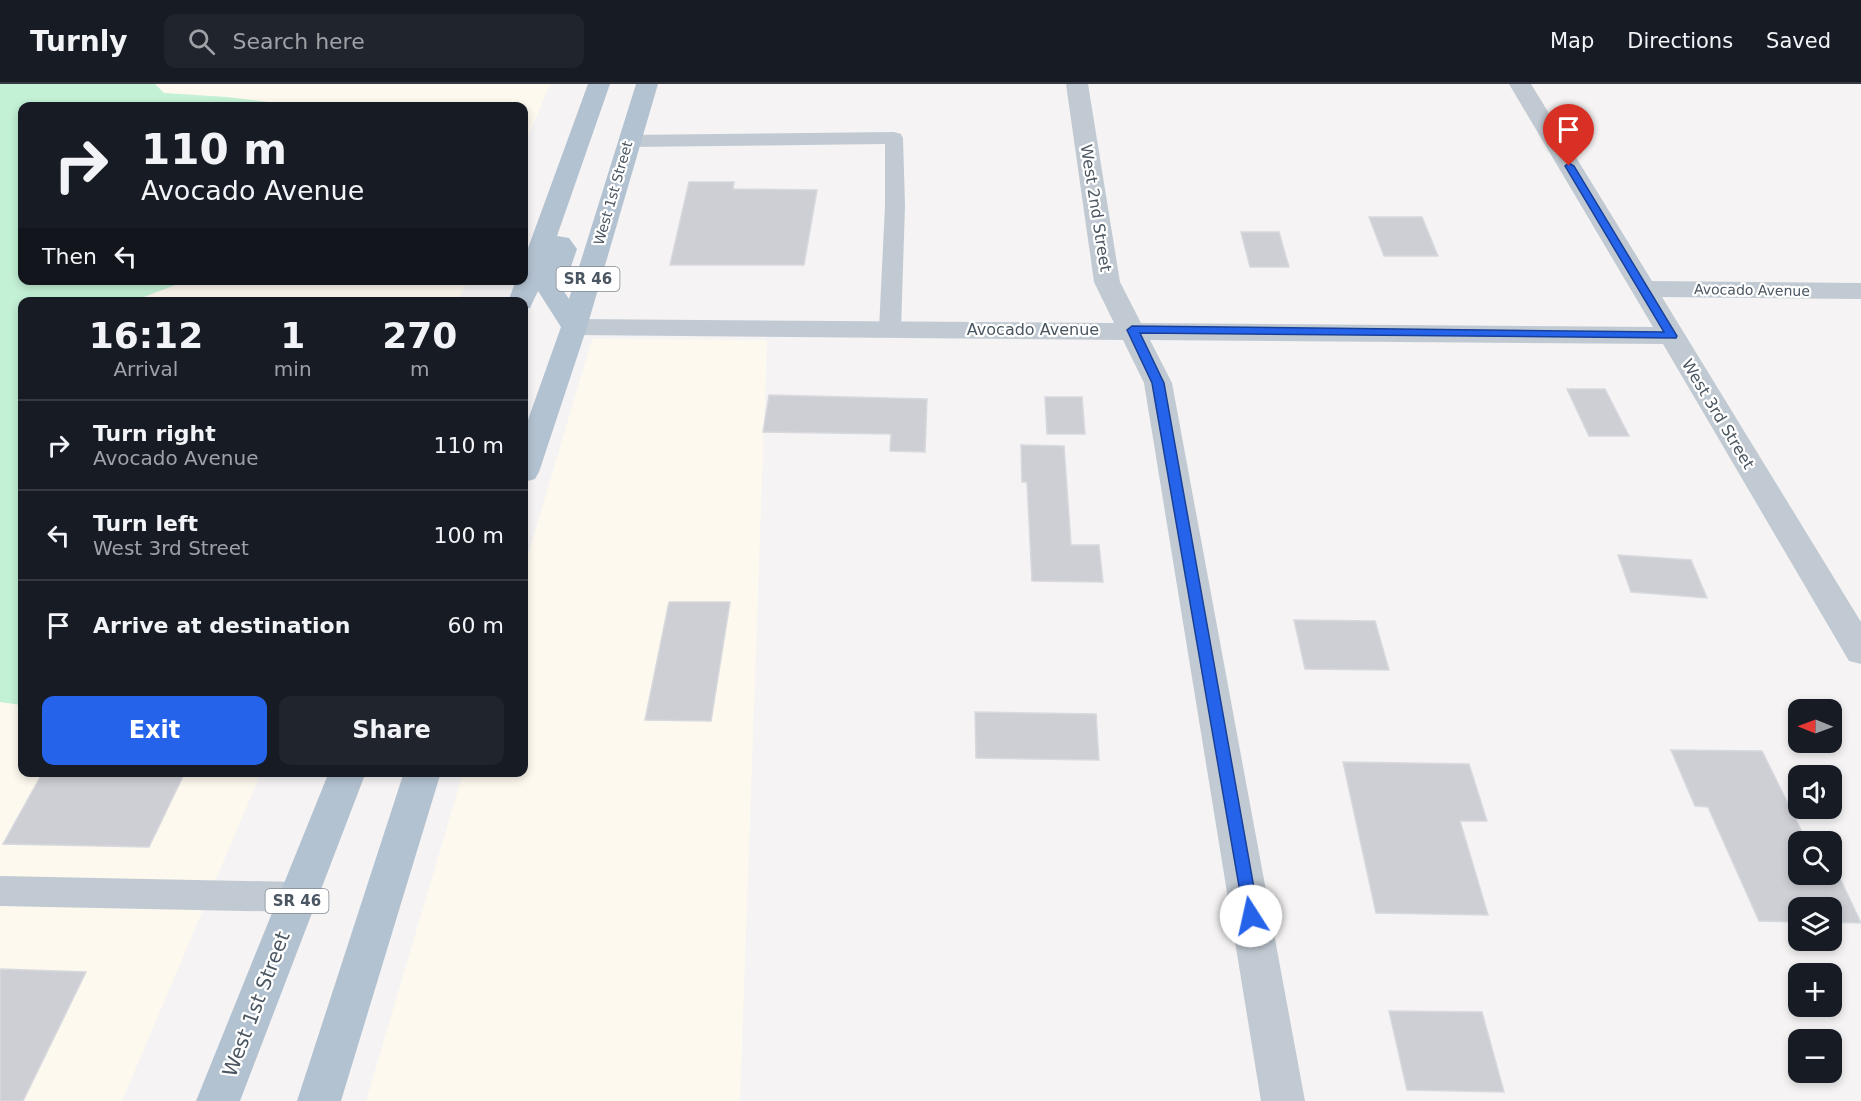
<!DOCTYPE html>
<html lang="en">
<head>
<meta charset="utf-8">
<style>
	:root { --surface:#171b24; --page:#20242c; --text:#f1f3f6; --muted:#9ea1a6; --line:#363941; --accent:#2563eb }
	body { margin:0; font-family:"DejaVu Sans",sans-serif; background:var(--page); color:var(--text); height:100vh; display:flex; flex-direction:column; font-size:22px; white-space:nowrap }
	* { box-sizing:border-box; margin:0 }
	p { font-size:20px; color:var(--muted) }
	.icon { flex:none; width:33px; height:33px; fill:none; stroke:currentColor; stroke-width:2; stroke-linecap:round; stroke-linejoin:round }
	.map { position:relative; flex:1; overflow:hidden }
	.panel { position:absolute; left:18px; top:213px; width:510px; height:480px; display:flex; flex-direction:column; background:var(--surface); border-radius:12px; box-shadow:0 3px 9px #0003 }
	.panel>* { flex:none }
	.top-card { position:absolute; left:18px; top:18px; width:510px; height:183px; border-radius:12px; box-shadow:0 3px 9px #0003; background:#171b24; color:var(--text); overflow:hidden }
	.needle { width:39px; rotate:271deg }
	.controls { position:absolute; left:1788px; top:615px; display:grid; gap:12px }
	.controls a { display:grid; place-items:center; width:54px; height:54px; border-radius:12px; background:var(--surface); box-shadow:0 3px 9px #0003; font-size:30px }
	.pin { position:absolute; display:grid; place-items:center; width:51px; height:51px; color:#fff; margin:-62px -26px; border-radius:50% 50% 50% 0; rotate:-45deg; box-shadow:0 0 6px #0007 }
	.pin .icon { rotate:45deg }
	.me { position:absolute; width:66px; margin:-33px; rotate:350deg; stroke-linejoin:round; filter:drop-shadow(0 0 4px #0008) }
	.turn { display:flex; align-items:center; gap:21px; height:126px; padding:0 24px; font-size:27px }
	.turn .icon { width:78px; height:78px; stroke-width:2.5 }
	.turn b { display:block; font-size:42px; line-height:51px }
	.then { display:flex; align-items:center; height:57px; padding:0 24px; background:#0003; gap:12px; font-size:22px }
	.eta { display:flex; justify-content:space-evenly; align-items:center; height:102px; text-align:center }
	.eta b { font-size:36px; font-weight:800; line-height:42px }
	.button { display:flex; gap:12px; margin-top:auto; padding:12px 24px }
	.button a { flex:1; height:69px; border-radius:12px; background:var(--accent); color:#fff; font-size:24px; font-weight:800; line-height:69px; text-align:center }
	.button a+a { background:var(--page); color:var(--text) }
	ul { padding:0; list-style:none }
	li { display:flex; align-items:center; gap:18px; height:90px; padding:0 24px; border-top:2px solid var(--line) }
	li div { flex:1 }
	li b { display:block; font-size:22px }
	li em { font-style:normal }
	header { display:flex; align-items:center; gap:36px; box-sizing:border-box; height:84px; padding:0 30px; background:var(--surface); border-bottom:2px solid var(--line) }
	header strong { font-size:28px }
	nav { display:flex; gap:33px; margin-inline-start:auto; font-size:21px }
	.search { width:420px; height:54px; background:var(--page); display:flex; align-items:center; gap:15px; box-sizing:border-box; padding:0 21px; border-radius:12px; color:var(--muted); font-size:22px }
	.map>svg:first-child { display:block }
	.commercial { fill:#fdf9ef }
	.green { fill:#c3f1d5 }
	.building { fill:#cdcfd5; stroke:#d7d9de; stroke-width:1.5 }
	.lines { fill:none; stroke-linecap:round; stroke-linejoin:round }
	.service { fill:#c1cad2; fill-rule:evenodd }
	.minor { fill:#c1cad2; fill-rule:evenodd }
	.primary { fill:#b3c2d1; fill-rule:evenodd }
	.route { fill:#2563eb; stroke:#184099; stroke-width:1.5 }
	.labels { text-anchor:middle; dominant-baseline:central; stroke-width:4.5; stroke-linejoin:round; paint-order:stroke }
	.far-street-label { font-size:14px; fill:#4a5661; stroke:#fff }
	.shield { fill:#fff; stroke:#808990; stroke-width:1.5 }
	.shield-label { font-size:15px; font-weight:bold; fill:#4a5661 }
	.street-label { font-size:16px; fill:#4a5661; stroke:#fff }
	.near-street-label { font-size:20px; fill:#4a5661; stroke:#fff }
</style>
</head>
<body>
<header>
<strong>Turnly</strong>
<div class="search"><svg class="icon" aria-label="search" viewBox="0 0 24 24"><circle cx="10" cy="10" r="6"/><path d="M15 15l6 6"/></svg>Search here</div>
<nav><a>Map</a><a>Directions</a><a>Saved</a></nav>
</header>
<div class="map">
<svg width="1861" height="1017" viewBox="0 0 1861 1017">
	<rect width="100%" height="100%" fill="#f5f3f3"/>
	<path class="commercial" d="M155 0H550L524 63V22H303L226 13 164 9Z
		M186 197H467L458 217 133 218Z
		M592 255 767 256 740 1017H366L463 689 524 688V485Z
		M0 618 22 621V688L261 689 122 1017H0Z"/>
	<path class="green" d="M0 0H155L164 9 226 13 303 22H22V196L186 197 133 217 22 218V621L0 618Z"/>
	<path class="building" d="M689 98H734L733 105 817 106 804 181H670Z
		M1369 133H1422L1438 172H1384Z
		M1241 148H1279L1289 183H1250Z
		M1567 305H1605L1629 352H1589Z
		M769 311 927 315 925 368 890 367 891 350 763 348Z
		M1045 313H1082L1085 350H1047Z
		M1021 361 1064 362 1071 461H1099L1103 498 1032 497 1027 398H1022Z
		M1618 471 1691 476 1707 514 1631 508Z
		M669 518H730L711 637 645 636Z
		M1294 536 1375 537 1389 586 1305 585Z
		M975 628 1096 630 1099 676 976 674Z
		M1671 666 1762 667 1807 758H1798V790H1832V788H1837L1861 839 1832 838V824H1798V838L1759 837 1708 723 1695 722Z
		M1343 678 1469 680 1487 737H1460L1488 831 1376 829Z
		M43 688H185L149 763 3 760Z
		M0 885 86 888 23 1017H0Z
		M1389 927 1482 928 1504 1008 1407 1006Z"/>
	<g class="lines">
		<path class="service" d="M894 48 901 50 903 54 905 122 901 245 898 250 890 252 882 250 879 245 885 122V60L628 63 621 61 619 57 621 53 628 51Z
			M0 792 298 798 310 802 314 813 310 824 298 828 0 822Z"/>
		<path class="minor" d="M1066 0H1088L1120 198 1141 239 1653 243 1509 0H1531L1652 197 1861 199V215L1662 213 1861 538V580L1849 577 1663 260 1150 256 1172 299 1305 1017H1261L1144 299 1123 256 574 251 564 249 561 243 564 237 574 235 1114 239 1094 198Z"/>
		<path class="primary" d="M588 0H610L557 152 569 154 577 165 563 206 569 215 636 0H658L587 243 539 388 535 395 524 398V347L561 243 538 207 530 224 524 225V218H508L516 196H524V175Z
			M329 688H366L240 1017H196Z
			M404 688H441L341 1017H297Z"/>
	</g>
	<path class="route" d="M1569 79 1574 82 1677 252 1676 254 1140 249 1164 299 1259 832 1257 837 1251 839 1245 837 1152 299 1127 246 1132 242 1664 248 1565 82Z"/>
	<g class="labels">
		<g class="far-street-label">
			<text transform="translate(613 109) rotate(-74)">West 1st Street</text>
			<text transform="translate(1752 206) rotate(1)">Avocado Avenue</text>
		</g>
		<g class="shield">
			<rect x="556.5" y="183" width="63" height="24" rx="4.5"/>
			<rect x="265.5" y="805" width="63" height="24" rx="4.5"/>
		</g>
		<g class="shield-label">
			<text x="588" y="195">SR 46</text>
			<text x="297" y="817">SR 46</text>
		</g>
		<g class="street-label">
			<text transform="translate(1096 124) rotate(81)">West 2nd Street</text>
			<text x="1033" y="245">Avocado Avenue</text>
			<text transform="translate(1718 330) rotate(59)">West 3rd Street</text>
		</g>
		<g class="near-street-label">
			<text transform="translate(256 920) rotate(-69)">West 1st Street</text>
		</g>
	</g>
</svg>
<div class="controls">
<a><svg class="needle" viewBox="-14 -14 28 28"><path d="M0-13l5 13h-10z" fill="#e53935"/><path d="M0 13l5-13h-10z" fill="#9ea1a6"/></svg></a>
<a><svg class="icon" aria-label="sound" viewBox="0 0 24 24"><path d="M4 9h4l5-4v14l-5-4H4zM17 9q2 3 0 6"/></svg></a>
<a><svg class="icon" aria-label="search" viewBox="0 0 24 24"><circle cx="10" cy="10" r="6"/><path d="M15 15l6 6"/></svg></a>
<a><svg class="icon" aria-label="layers" viewBox="0 0 24 24"><path d="M12 4l9 5-9 5-9-5zM3 14l9 5 9-5"/></svg></a>
<a>+</a>
<a>−</a>
</div>
<div class="pin" style="left:1569px;top:82px;background:#d93025"><svg class="icon" aria-label="arrive" viewBox="0 0 24 24"><path d="M6 21V4h12l-3 4 3 4H6"/></svg></div>
<svg class="me" style="left:1251px;top:832px" viewBox="-20 -20 40 40"><circle r="19" fill="#fff"/><path d="M0-13L10 11 0 6-10 11z" fill="#2563eb"/></svg>
<div class="top-card">
<div class="turn"><svg class="icon" aria-label="right" viewBox="0 0 24 24"><path d="M7 20v-9h11M14 6l5 5-5 5"/></svg><div><b>110 m</b>Avocado Avenue</div></div>
<div class="then">Then<svg class="icon" aria-label="left" viewBox="0 0 24 24"><path d="M17 20v-9H6M10 6l-5 5 5 5"/></svg></div>
</div>
<section class="panel">
<div class="eta">
<div><b>16:12</b><p>Arrival</p></div>
<div><b>1</b><p>min</p></div>
<div><b>270</b><p>m</p></div>
</div>
<ul>
<li><svg class="icon" aria-label="right" viewBox="0 0 24 24"><path d="M7 20v-9h11M14 6l5 5-5 5"/></svg><div><b>Turn right</b><p>Avocado Avenue</p></div><em>110 m</em></li>
<li><svg class="icon" aria-label="left" viewBox="0 0 24 24"><path d="M17 20v-9H6M10 6l-5 5 5 5"/></svg><div><b>Turn left</b><p>West 3rd Street</p></div><em>100 m</em></li>
<li><svg class="icon" aria-label="arrive" viewBox="0 0 24 24"><path d="M6 21V4h12l-3 4 3 4H6"/></svg><div><b>Arrive at destination</b></div><em>60 m</em></li>
</ul>
<div class="button"><a>Exit</a><a>Share</a></div>
</section>
</div>
</body>
</html>
